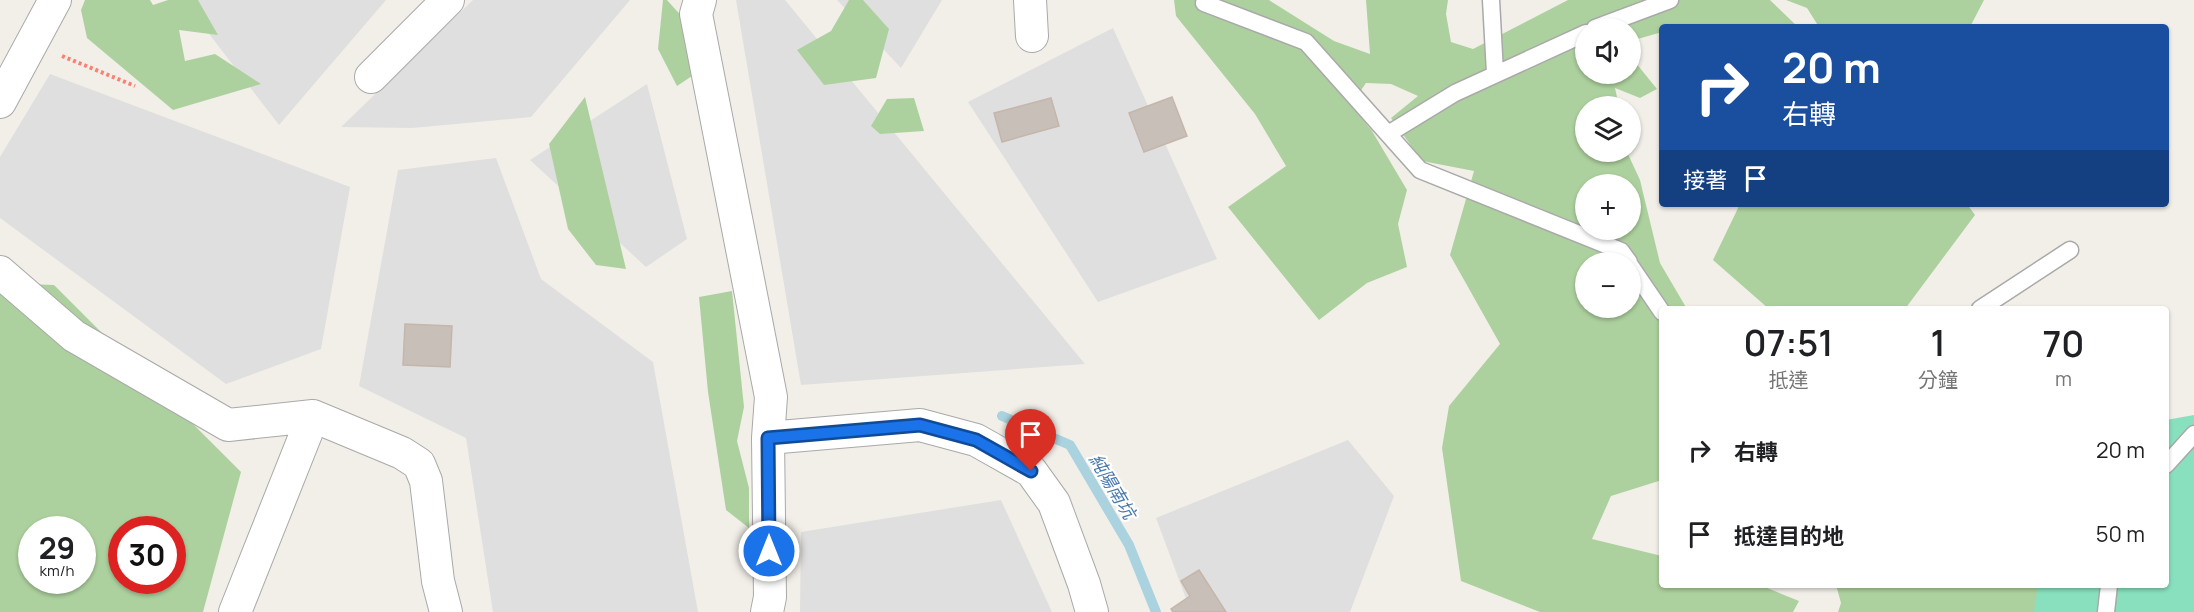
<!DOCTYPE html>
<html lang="zh-TW">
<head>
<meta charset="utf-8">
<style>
	:root { --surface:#fff; --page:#f2f2f2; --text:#202124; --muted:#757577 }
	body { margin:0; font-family:Manrope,"Noto Sans TC",sans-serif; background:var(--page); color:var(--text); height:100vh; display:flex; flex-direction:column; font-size:22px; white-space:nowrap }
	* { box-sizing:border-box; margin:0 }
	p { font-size:20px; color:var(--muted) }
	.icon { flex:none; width:33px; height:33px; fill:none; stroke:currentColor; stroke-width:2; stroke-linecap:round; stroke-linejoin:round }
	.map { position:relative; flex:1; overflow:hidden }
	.sheet { position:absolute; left:1659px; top:306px; width:510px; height:282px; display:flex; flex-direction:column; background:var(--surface); border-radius:6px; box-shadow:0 2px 4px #0004 }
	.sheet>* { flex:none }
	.hud { position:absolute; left:1659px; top:24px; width:510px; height:183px; border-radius:6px; box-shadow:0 2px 4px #0004; background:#1a4fa0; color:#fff; overflow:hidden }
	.tools { position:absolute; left:1575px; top:18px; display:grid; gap:12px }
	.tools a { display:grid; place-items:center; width:66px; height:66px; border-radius:50%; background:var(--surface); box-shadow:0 2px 4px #0004; font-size:30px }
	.speed { position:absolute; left:18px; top:516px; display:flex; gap:12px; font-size:30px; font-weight:700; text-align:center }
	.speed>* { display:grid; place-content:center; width:78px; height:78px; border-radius:50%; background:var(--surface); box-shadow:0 2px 4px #0004; line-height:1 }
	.speed small { font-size:15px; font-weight:400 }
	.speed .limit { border:9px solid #d22; background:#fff; color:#111 }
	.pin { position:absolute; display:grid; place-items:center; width:51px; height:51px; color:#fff; margin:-62px -26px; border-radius:50% 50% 50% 0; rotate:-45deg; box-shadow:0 0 6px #0007 }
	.pin .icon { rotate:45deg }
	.me { position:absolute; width:66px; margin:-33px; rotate:0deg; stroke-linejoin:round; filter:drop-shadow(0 0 4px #0008) }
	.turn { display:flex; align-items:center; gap:21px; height:126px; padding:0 24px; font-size:27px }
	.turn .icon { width:78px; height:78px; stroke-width:2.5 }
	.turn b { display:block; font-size:42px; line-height:51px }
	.then { display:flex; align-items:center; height:57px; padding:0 24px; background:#0003; gap:12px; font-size:22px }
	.eta { display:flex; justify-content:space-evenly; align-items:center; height:102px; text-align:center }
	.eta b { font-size:36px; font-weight:600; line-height:42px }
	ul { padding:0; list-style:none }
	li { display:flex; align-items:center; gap:18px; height:84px; padding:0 24px }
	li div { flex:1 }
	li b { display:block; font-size:22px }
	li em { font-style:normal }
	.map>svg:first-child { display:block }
	.residential { fill:#e0dfdf }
	.forest { fill:#add19e; fill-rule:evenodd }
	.pitch { fill:#88e0be }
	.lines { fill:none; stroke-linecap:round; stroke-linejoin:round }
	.stream { stroke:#aad3df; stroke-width:10 }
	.building { fill:#c7bfb8; stroke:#c4b6ab; stroke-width:1.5 }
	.lane-casing { stroke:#a9a9a9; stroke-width:19 }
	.street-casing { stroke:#a9a9a9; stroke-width:34 }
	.path { stroke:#fa8072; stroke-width:4; stroke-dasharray:3 3; stroke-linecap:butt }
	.lane { stroke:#fff; stroke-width:16 }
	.street { stroke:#fff; stroke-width:32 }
	.route-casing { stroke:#114b97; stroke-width:15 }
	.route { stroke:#1a73e8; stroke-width:10 }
	.labels { text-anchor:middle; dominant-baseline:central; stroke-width:4.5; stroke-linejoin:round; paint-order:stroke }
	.water-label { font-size:18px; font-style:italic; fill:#4a7aab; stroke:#fff }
</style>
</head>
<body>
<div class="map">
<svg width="2194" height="612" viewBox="0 0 2194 612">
	<rect width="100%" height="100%" fill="#f2efe9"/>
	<path class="residential" d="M183 0H386L279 125Z
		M473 0H630L531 117 412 128 341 127Z
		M736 0H785L1085 364 801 385Z
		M837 0H942L901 68Z
		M1113 28 1217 259 1098 302 968 102Z
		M50 74 350 187 321 349 226 384 0 218V157Z
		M647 84 687 239 646 267 530 160Z
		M496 158 541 279 653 362 698 612H493L466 438 359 386 398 170Z
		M1348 440 1394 496 1350 612H1191L1156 518Z
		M1001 500 1052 612H800L801 532Z"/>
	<path class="forest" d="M85 0H150L153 5 168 0H198L218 35 179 30 185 61 215 54 261 84 173 110 87 38 81 10Z
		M663 0H667L685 20 692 76 677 86 658 49Z
		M849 0H863L889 29 876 78 824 85 797 50 831 31Z
		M1174 0H1269L1334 41 1370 54 1366 0H1448L1446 14 1451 42 1473 49 1568 0H1770L1798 27H1662V32L1631 41 1630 28H1586V74H1630L1631 57 1657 89 1640 98 1615 88 1619 106H1586V152H1627L1640 180 1660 263 1687 309H1662V480L1611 496 1592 539 1662 556V585H1760L1799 601 1793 612H1540L1461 581 1442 448 1449 406 1500 344 1450 255 1474 171 1422 161 1391 118 1418 96 1391 84 1366 83 1351 105 1372 131 1407 190 1398 224 1407 267 1367 283 1319 320 1228 207 1286 166 1255 114 1176 16ZM1586 184H1630V230H1586ZM1586 262H1630V308H1586Z
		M1786 0H1984L1970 27H1819L1807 8Z
		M585 97 626 269 596 265 568 229 549 144Z
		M914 98 924 131 880 134 871 126 887 99Z
		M1740 204H1967L1975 215 1905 309H1769L1713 260Z
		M0 283 54 285 241 472 203 612H0ZM32 530H82V580H32ZM122 530H172V580H122Z
		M732 291 744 407 737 441 749 488V528L726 510 708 392 699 297Z
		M1836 585H2080L2074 612H1838L1841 603Z"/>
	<path class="pitch" d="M2194 415V612H2034L2038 585H2166V420Z"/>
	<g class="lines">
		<path class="stream" d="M1002 416 1070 445 1129 545 1156 612"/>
	</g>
	<path class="building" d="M1172 97 1187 136 1144 152 1129 113Z
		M1051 98 1059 126 1002 142 994 113Z
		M405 324 452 326 450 367 403 365Z
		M1199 570 1226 612H1173L1171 609 1190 596 1181 581Z"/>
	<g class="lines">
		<g class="lane-casing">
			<path id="lane" d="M1491 0 1495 73
				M1204 3 1306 42 1420 170 1621 251 1629 262
				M1595 28 1670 0
				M1388 134 1455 93 1586 33
				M1630 265 1662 312
				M1980 309 2070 250
				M2166 465 2194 434
				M2106 612 2109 585"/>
		</g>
		<g class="street-casing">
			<path id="street" d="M700 0 696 14 771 397 768 438 770 597 767 612
				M1030 0 1032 36
				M371 77 448 0
				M0 102 55 0
				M0 272 74 336 228 425 313 416 402 453 419 464 426 481 438 581 446 612
				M768 438 920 425 976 440 1031 471 1054 503 1084 584 1092 612
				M235 612 313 416"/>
		</g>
		<path class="path" d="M62 56 135 86"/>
		<use href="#lane" class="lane"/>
		<use href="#street" class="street"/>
	</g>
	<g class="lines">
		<g class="route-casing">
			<path id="route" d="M769 551 768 438 920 425 976 440 1031 471"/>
		</g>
		<use href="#route" class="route"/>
	</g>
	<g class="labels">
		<g class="water-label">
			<text transform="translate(1113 486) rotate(59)">純陽南坑</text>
		</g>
	</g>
</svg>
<div class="tools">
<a><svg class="icon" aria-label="sound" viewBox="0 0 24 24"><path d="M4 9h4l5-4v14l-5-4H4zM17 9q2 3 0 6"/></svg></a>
<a><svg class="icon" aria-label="layers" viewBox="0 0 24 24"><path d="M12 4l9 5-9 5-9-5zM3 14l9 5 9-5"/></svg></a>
<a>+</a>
<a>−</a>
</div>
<div class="speed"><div>29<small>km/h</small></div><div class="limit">30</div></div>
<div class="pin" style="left:1031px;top:471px;background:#d93025"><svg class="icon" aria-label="arrive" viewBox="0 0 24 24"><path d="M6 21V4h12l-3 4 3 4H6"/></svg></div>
<svg class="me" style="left:769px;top:551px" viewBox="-20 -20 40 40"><circle r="17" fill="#1a73e8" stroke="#fff" stroke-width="3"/><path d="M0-11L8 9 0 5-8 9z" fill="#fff"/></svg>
<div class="hud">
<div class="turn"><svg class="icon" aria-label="right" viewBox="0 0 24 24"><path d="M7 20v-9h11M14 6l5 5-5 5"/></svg><div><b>20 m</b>右轉</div></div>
<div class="then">接著<svg class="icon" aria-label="arrive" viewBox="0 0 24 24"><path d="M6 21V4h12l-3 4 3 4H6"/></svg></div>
</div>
<section class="sheet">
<div class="eta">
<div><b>07:51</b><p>抵達</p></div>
<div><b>1</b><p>分鐘</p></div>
<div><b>70</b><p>m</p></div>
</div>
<ul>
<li><svg class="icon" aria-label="right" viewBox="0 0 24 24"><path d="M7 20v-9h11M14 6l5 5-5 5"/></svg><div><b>右轉</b></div><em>20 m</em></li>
<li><svg class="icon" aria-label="arrive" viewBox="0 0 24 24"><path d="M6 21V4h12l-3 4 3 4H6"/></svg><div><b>抵達目的地</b></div><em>50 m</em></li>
</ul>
</section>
</div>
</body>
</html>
